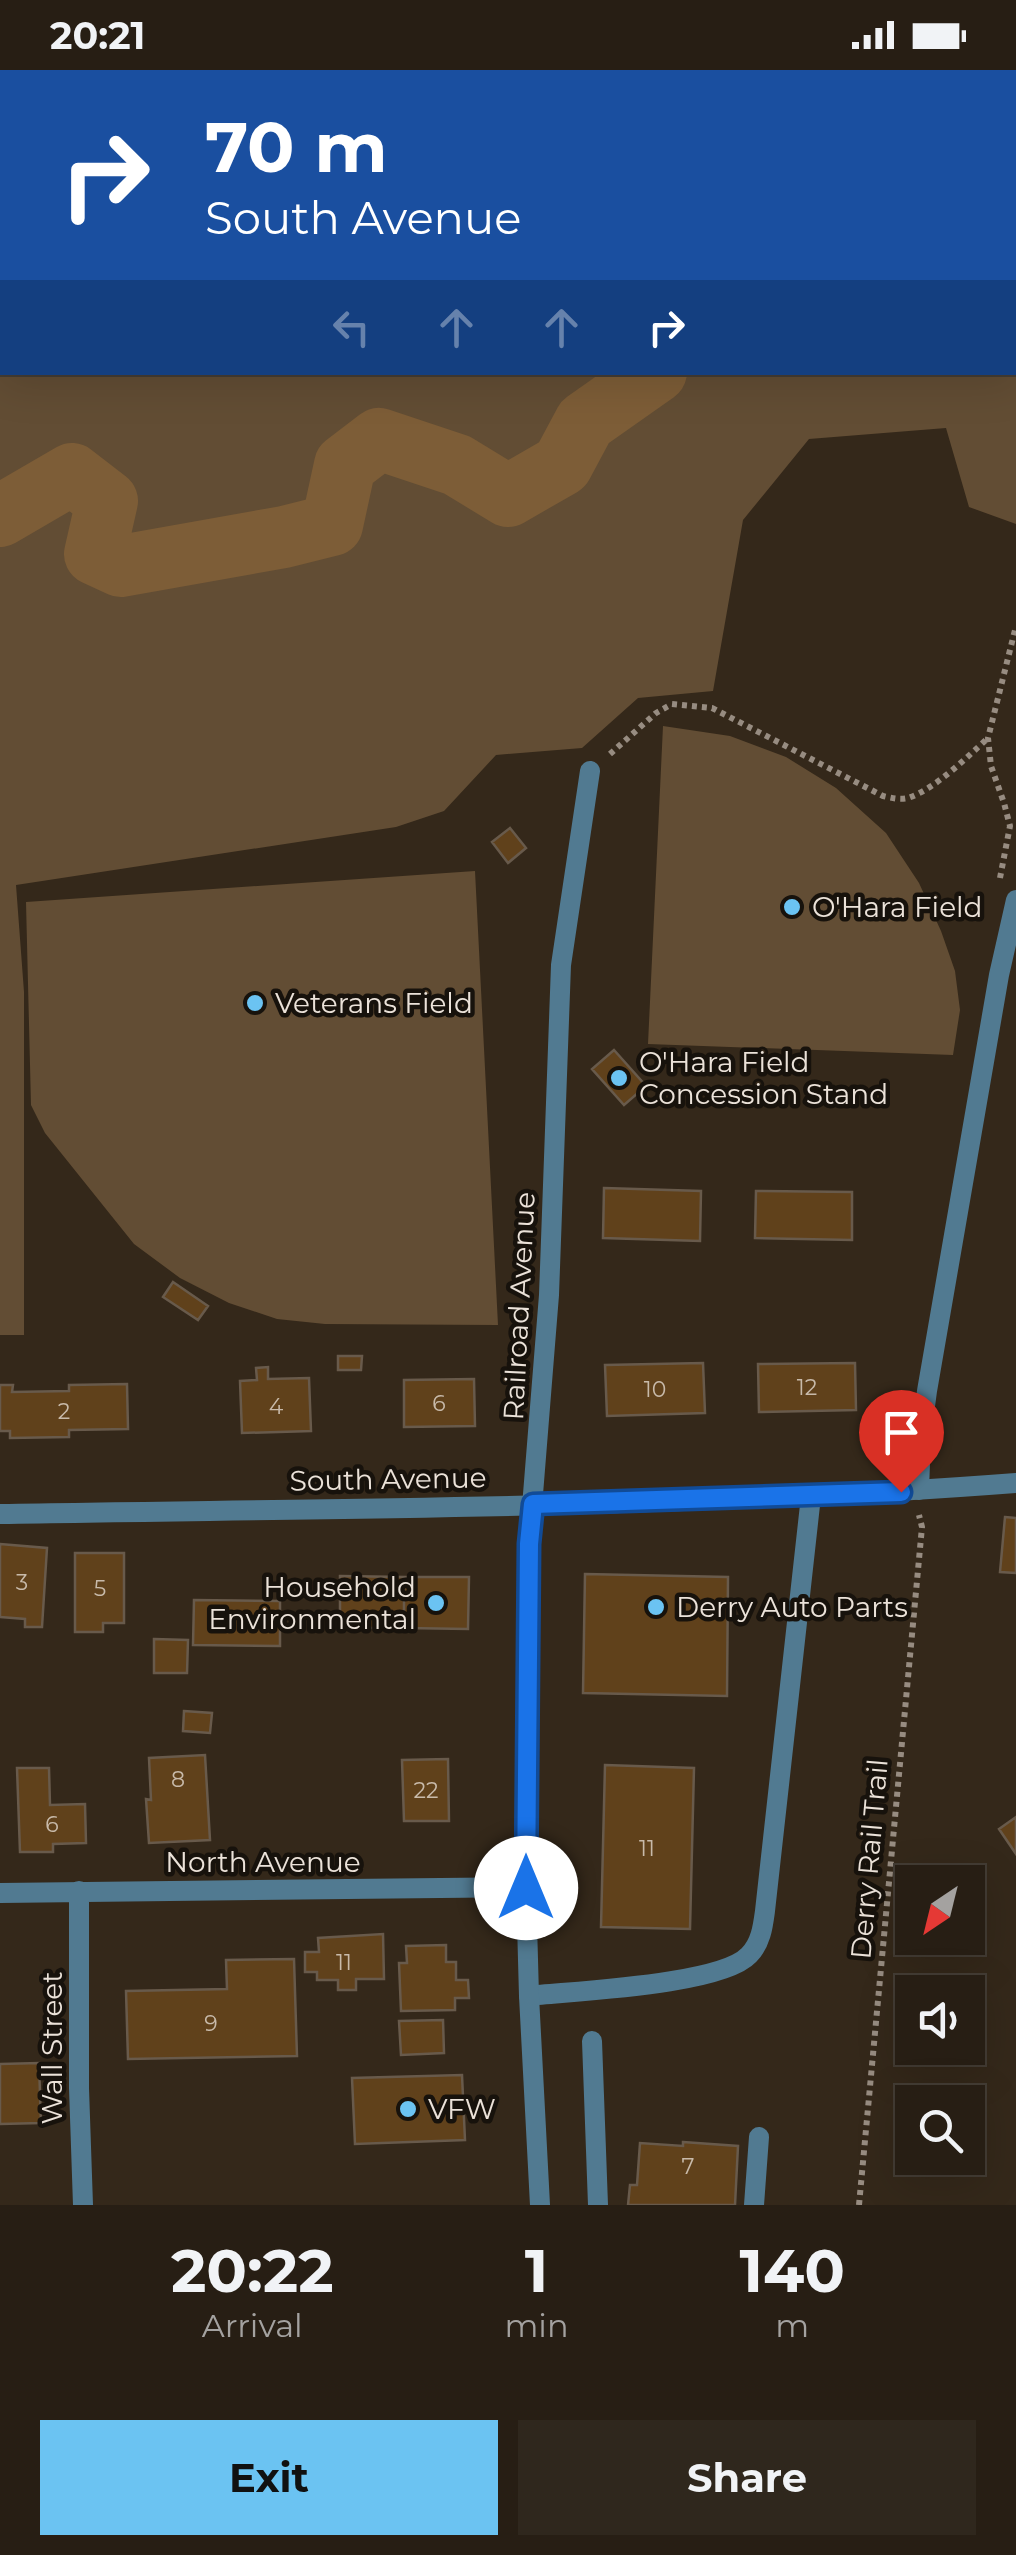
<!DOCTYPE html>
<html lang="en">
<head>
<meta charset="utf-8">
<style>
	:root { --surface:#271e14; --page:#2f271d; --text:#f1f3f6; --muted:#a4a2a0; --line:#433c34; --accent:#6bc3f2 }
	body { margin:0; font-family:Montserrat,sans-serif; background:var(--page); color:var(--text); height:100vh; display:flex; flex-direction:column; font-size:38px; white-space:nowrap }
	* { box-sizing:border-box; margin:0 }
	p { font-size:32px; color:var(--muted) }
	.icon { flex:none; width:55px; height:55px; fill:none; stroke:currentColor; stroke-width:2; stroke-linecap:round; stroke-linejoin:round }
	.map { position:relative; height:2135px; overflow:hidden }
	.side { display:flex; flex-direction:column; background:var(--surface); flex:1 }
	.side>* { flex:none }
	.guide { position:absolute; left:0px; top:0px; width:1018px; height:305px; box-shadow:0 10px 40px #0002,0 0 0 2px var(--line); background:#1a4fa0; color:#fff; overflow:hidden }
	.needle { width:65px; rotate:215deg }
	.fabs { position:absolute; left:895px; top:1795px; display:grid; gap:20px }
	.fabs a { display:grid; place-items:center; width:90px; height:90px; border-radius:0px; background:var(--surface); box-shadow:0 10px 40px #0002,0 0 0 2px var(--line); font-size:50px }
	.pin { position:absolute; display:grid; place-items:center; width:85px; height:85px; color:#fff; margin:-102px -42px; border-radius:50% 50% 50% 0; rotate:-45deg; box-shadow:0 0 10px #0007 }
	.pin .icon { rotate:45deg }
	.me { position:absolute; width:110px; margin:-55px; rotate:0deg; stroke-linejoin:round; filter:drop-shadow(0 0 8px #0008) }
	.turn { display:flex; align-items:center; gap:35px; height:210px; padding:0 40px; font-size:45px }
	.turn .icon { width:130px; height:130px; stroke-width:2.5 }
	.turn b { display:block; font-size:70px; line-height:85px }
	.lanes { display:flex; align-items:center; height:95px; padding:0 40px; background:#0003; justify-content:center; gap:50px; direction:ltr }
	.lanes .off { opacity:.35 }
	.eta { display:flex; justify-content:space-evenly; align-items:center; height:170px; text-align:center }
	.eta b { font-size:60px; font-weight:700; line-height:70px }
	.action { display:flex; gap:20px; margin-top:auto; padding:20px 40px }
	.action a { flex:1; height:115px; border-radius:0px; background:var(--accent); color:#111; font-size:40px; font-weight:700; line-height:115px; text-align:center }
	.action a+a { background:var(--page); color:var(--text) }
	.status { display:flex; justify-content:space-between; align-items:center; height:70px; padding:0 50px; background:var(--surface); direction:ltr }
	.status svg { height:28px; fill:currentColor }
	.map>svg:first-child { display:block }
	.green { fill:#624d34 }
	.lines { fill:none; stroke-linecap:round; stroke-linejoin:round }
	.river { stroke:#7d5d37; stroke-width:62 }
	.building { fill:#60411b; stroke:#685a4b; stroke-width:2.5 }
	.path { stroke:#978c81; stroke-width:6; stroke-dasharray:5 5; stroke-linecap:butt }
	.service { stroke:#517a91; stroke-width:20 }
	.minor { stroke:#517a91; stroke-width:20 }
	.tertiary { stroke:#517a91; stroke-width:20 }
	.route-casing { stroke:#114b97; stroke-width:25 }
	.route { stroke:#1a73e8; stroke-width:18 }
	.poi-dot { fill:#6bc3f2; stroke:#17120c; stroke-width:4 }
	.labels { text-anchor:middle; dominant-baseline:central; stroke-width:9; stroke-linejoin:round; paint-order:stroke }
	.number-label { font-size:22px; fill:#c8baaa }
	.poi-label { font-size:28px; fill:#ebe2d9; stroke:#17120c; text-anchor:start }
	.street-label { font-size:28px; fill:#ebe2d9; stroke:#17120c }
</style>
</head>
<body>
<div class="status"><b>20:21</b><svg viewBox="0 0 49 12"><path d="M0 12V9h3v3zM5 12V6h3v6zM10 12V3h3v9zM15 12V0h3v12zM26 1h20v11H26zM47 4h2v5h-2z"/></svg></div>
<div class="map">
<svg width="1016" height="2135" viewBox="0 0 1016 2135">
	<rect width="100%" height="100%" fill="#34281a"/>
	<path class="green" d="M430 0H1016V454L969 437 946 358 809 369 743 450 713 621 638 628 582 678 496 685 444 741 396 757 16 815 24 922V1265H0V206L2 203V302H1015V2H431Z
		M663 656 730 666 786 687 836 718 886 763 919 813 941 861 955 901 960 940 953 985 648 974Z
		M475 801 498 1255 325 1254 277 1249 229 1233 180 1208 134 1174 45 1063 31 1035 26 832Z"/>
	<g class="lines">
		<path class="river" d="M1015 135 1016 134
			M0 446 72 404 107 431 95 484 121 496 284 467 332 455 345 395 379 369 457 395 508 426 562 395 585 352 656 302"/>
	</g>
	<path class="building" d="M167 0H262V2H168Z
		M262 0H357L358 2H262Z
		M0 48 2 49V111L0 124Z
		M510 758 526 778 508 793 492 772Z
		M614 980 646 1016 624 1035 592 999Z
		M604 1118 701 1121 700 1171 603 1168Z
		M756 1121 852 1122V1170L755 1168Z
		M173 1212 208 1236 198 1250 163 1227Z
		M338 1286H362L361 1300H338Z
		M703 1293 705 1343 607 1346 605 1295Z
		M855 1293 856 1340 759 1342 758 1294Z
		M268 1297V1309L309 1308 311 1361 242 1363 240 1311 257 1310 256 1298Z
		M474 1309 475 1356 404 1357V1310Z
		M127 1314 128 1359 69 1360V1367L10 1368V1361H0V1315H13L12 1322 69 1321V1315Z
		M1005 1447 1016 1448V1503L1000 1502Z
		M0 1474 47 1478 42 1557H25V1549L0 1547Z
		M75 1483H124V1553H103V1562H75Z
		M585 1504 728 1507 727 1626 583 1623Z
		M340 1506 404 1507V1558H340Z
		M404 1507H469L468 1559 404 1558Z
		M194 1530 280 1531V1576L193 1575Z
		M154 1569 188 1570 187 1603H154Z
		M184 1641 212 1643 210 1663 183 1661Z
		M205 1685 210 1770 149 1773 146 1729 151 1730 149 1688Z
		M448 1689 449 1751H404L402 1690Z
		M605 1695 694 1698 690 1859 601 1857Z
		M17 1698H49L50 1735 85 1734 86 1773 53 1774V1782H20Z
		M1016 1747V1784L999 1759Z
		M383 1864 384 1909H356V1920H338V1910H317V1902H305V1882H319L318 1868Z
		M446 1875V1892H456V1910H468L469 1928H455V1940L401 1941 399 1893H407L406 1876Z
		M294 1889 297 1986 128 1989 126 1921 227 1919 226 1890Z
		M443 1950 444 1983 401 1985 399 1951Z
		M39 1993 41 2053 0 2054V1994Z
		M462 2005 465 2070 355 2074 352 2008Z
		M683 2072 738 2076 735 2135H628L630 2115H637L640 2073 683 2076Z"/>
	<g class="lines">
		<path class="path" d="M610 684 656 643 672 634 712 638 883 726C892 728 900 730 908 728 935 719 966 688 987 669
			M1000 808 1010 756 1004 733 991 696 988 668 1016 556
			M859 2135 922 1457 919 1445"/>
		<path class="service" d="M0 30 2 31
			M0 176 2 173
			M919 1420 921 1366 927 1321 999 905 1016 830
			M529 1926C574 1921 721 1915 749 1885 761 1873 763 1856 765 1841L811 1426
			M592 1971 598 2135
			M754 2135 759 2067"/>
		<path class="minor" d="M79 1821V2018L83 2135
			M0 1823 526 1817
			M540 2135 529 1926 526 1817 529 1474 549 1225 561 895 590 701"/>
		<path class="tertiary" d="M0 1444C339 1438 678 1439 1016 1413"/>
	</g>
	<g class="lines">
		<g class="route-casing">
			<path id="route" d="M526 1818 529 1474 533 1434 901 1422"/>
		</g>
		<use href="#route" class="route"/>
	</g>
	<g class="poi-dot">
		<circle cx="792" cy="837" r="10"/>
		<circle cx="255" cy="933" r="10"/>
		<circle cx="619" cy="1008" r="10"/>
		<circle cx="436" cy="1533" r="10"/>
		<circle cx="656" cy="1537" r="10"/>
		<circle cx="408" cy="2039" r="10"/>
	</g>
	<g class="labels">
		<g class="number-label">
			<text x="807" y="1317">12</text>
			<text x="655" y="1319">10</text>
			<text x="439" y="1333">6</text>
			<text x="276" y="1336">4</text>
			<text x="64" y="1341">2</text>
			<text x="22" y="1512">3</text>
			<text x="100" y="1518">5</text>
			<text x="178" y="1709">8</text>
			<text x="426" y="1720">22</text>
			<text x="52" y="1754">6</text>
			<text x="647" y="1778">11</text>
			<text x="344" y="1892">11</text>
			<text x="211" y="1953">9</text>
			<text x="688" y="2096">7</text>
		</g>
		<g class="poi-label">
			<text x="812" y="837">O'Hara Field</text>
			<text x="275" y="933">Veterans Field</text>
			<text x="639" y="992">O'Hara Field<tspan x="639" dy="32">Concession Stand</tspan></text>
			<text x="416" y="1517" text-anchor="end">Household<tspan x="416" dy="32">Environmental</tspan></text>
			<text x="676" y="1537">Derry Auto Parts</text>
			<text x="428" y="2039">VFW</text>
		</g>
		<g class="street-label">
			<text transform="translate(519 1236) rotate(-87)">Railroad Avenue</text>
			<text transform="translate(388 1409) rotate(-1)">South Avenue</text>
			<text transform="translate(869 1789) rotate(-85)">Derry Rail Trail</text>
			<text x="263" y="1792">North Avenue</text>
			<text transform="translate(52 1978) rotate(-90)">Wall Street</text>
		</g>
	</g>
</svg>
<div class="fabs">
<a><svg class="needle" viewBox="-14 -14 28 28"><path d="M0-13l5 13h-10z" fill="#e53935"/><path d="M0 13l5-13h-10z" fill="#a4a2a0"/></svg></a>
<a><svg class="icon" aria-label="sound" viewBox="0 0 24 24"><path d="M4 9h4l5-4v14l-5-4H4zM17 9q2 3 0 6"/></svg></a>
<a><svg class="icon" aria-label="search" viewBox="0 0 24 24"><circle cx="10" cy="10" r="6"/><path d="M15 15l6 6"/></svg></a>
</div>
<div class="pin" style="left:901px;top:1422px;background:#d93025"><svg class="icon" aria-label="arrive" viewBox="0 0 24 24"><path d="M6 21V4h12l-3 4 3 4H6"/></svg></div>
<svg class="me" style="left:526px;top:1818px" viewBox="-20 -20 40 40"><circle r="19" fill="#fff"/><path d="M0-13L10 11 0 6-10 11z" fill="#1a73e8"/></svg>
<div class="guide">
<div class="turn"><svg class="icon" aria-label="right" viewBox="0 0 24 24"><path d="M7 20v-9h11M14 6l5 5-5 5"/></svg><div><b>70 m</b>South Avenue</div></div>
<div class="lanes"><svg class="icon off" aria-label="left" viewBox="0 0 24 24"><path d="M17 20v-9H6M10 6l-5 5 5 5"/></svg><svg class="icon off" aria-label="ahead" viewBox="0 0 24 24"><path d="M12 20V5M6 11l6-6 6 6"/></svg><svg class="icon off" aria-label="ahead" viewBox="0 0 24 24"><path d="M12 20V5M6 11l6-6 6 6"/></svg><svg class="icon" aria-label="right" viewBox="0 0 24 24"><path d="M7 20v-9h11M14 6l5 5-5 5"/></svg></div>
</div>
</div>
<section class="side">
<div class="eta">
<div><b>20:22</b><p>Arrival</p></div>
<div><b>1</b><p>min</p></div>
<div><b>140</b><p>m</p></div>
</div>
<div class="action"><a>Exit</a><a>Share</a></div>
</section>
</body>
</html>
